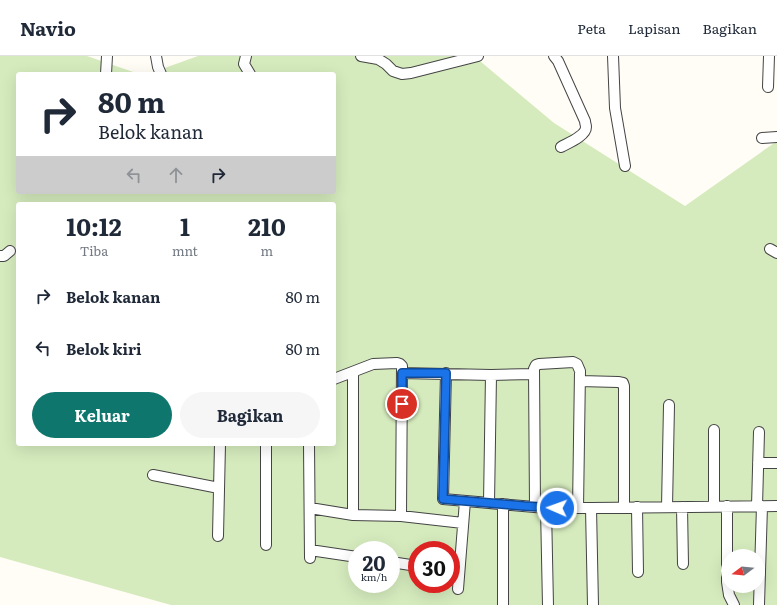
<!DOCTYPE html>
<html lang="id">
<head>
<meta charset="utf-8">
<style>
	:root { --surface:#fff; --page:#f6f6f7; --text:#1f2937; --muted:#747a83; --line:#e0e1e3; --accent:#0f766e }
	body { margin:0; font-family:Literata,serif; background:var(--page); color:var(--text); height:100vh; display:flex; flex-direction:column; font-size:15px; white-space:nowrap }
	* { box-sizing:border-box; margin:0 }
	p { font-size:13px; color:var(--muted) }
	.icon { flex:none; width:22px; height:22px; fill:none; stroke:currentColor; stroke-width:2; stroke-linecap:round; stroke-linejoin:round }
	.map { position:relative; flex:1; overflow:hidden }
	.details { position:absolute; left:16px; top:146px; width:320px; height:244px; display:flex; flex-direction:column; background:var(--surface); border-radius:4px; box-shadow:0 4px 16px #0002 }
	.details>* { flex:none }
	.hud { position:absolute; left:16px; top:16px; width:320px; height:122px; border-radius:4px; box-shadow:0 4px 16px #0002; background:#fff; color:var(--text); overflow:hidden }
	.needle { width:26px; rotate:254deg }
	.controls { position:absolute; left:721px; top:493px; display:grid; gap:8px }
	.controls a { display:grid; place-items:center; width:44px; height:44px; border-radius:50%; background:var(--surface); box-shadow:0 4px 16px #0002; font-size:20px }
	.speed { position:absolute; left:348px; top:485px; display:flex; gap:8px; font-size:20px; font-weight:700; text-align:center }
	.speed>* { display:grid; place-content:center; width:52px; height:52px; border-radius:50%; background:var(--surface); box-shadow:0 4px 16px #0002; line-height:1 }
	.speed small { font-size:10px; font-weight:400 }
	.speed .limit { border:6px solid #d22; background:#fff; color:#111 }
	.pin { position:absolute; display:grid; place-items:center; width:34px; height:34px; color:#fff; margin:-17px; border:2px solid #fff; border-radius:50%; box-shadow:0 1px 4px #0007 }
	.me { position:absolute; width:44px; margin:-22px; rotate:272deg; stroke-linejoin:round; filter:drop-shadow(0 0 3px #0008) }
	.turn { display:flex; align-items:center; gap:14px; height:84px; padding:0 16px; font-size:18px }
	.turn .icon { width:52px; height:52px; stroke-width:2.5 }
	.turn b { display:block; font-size:28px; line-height:34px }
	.lanes { display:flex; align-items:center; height:38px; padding:0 16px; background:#0003; justify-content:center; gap:20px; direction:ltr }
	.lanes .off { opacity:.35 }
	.eta { display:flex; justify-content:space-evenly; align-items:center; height:68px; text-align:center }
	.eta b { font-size:24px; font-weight:700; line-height:28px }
	.primary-button { display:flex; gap:8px; margin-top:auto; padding:8px 16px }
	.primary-button a { flex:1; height:46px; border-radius:24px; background:var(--accent); color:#fff; font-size:16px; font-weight:700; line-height:46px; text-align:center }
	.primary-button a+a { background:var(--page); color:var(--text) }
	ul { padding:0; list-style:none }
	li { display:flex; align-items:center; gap:12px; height:52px; padding:0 16px }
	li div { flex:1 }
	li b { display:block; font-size:15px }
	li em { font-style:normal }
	header { display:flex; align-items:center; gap:24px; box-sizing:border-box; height:56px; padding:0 20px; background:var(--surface); border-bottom:1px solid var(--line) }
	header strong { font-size:19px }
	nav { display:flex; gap:22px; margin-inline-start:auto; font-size:14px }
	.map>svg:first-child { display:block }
	.green { fill:#d5ebbd; fill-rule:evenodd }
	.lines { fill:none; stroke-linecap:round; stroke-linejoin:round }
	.street-casing { stroke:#444; stroke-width:12 }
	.street { stroke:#fff; stroke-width:10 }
	.route-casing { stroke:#114b97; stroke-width:10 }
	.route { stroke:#1a73e8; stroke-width:7 }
</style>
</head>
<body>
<header>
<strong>Navio</strong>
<nav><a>Peta</a><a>Lapisan</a><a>Bagikan</a></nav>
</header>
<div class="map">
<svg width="777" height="549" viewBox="0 0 777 549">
	<rect width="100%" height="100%" fill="#fffdf5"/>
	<path class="green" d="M0 0H87L139 18H18V136H334V18H148L198 0H474L554 67 685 150 777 85V549H171L0 501ZM18 148H334V388H18ZM357 494H391V528H357ZM417 494H451V528H417ZM728 500H758V530H728Z"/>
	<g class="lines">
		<g class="street-casing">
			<path id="street" d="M156 0 158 11 161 18
				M246 0 244 8 250 18
				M361 0 378 3 386 8 393 15 402 18 411 17 478 0
				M554 0 558 5 585 65C585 67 586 69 586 71 586 80 568 87 561 91
				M613 0 615 52 625 110
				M106 18 107 0
				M768 31 769 0
				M762 82 777 81
				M770 193 777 197
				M0 200H4L10 195
				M353 316V459
				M402 317 491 319 534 318
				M446 317 443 443 546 452H591L777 450
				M334 323 373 308 397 307 400 308 402 310 401 460
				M580 325 618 326 623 327 624 330V452
				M714 374V450
				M309 388 310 502
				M758 407H777
				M153 419 219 432
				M489 447 491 319
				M503 448V549
				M727 450V526L729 539 734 549
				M757 450 759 376
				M535 451 534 313 536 309 539 308 573 306 577 308 580 315 578 452
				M637 451 638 516
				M667 451 669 349
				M682 451 683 508
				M310 452 353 459 401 460 463 467
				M546 452 548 549
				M591 452 593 549
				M218 480 220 388
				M266 489V388
				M310 494 357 501
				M391 506 417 510
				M458 533 465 445
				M759 549 762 450"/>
		</g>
		<use href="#street" class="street"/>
	</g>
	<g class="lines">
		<g class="route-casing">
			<path id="route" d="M402 348V317H446L443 443 524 450 557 452"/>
		</g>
		<use href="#route" class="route"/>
	</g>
</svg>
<div class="controls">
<a><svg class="needle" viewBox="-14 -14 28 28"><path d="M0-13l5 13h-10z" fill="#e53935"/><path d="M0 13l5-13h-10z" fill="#747a83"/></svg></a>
</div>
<div class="speed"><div>20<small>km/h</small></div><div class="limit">30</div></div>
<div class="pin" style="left:402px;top:348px;background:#d93025"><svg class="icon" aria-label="arrive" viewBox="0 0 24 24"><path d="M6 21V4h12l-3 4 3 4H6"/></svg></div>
<svg class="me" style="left:557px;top:452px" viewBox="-20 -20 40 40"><circle r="17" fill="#1a73e8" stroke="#fff" stroke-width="3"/><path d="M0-11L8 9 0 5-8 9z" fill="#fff"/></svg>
<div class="hud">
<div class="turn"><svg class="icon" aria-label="right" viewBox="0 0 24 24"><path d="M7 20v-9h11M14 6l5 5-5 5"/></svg><div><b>80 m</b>Belok kanan</div></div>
<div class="lanes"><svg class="icon off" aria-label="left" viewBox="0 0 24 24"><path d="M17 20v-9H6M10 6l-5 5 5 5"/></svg><svg class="icon off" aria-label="ahead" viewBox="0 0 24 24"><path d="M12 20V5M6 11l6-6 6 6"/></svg><svg class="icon" aria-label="right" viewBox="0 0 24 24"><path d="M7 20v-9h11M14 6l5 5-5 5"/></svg></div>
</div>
<section class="details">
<div class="eta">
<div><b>10:12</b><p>Tiba</p></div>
<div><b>1</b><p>mnt</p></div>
<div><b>210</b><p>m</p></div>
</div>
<ul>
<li><svg class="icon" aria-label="right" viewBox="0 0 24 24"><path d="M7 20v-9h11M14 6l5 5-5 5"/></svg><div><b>Belok kanan</b></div><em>80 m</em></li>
<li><svg class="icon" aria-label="left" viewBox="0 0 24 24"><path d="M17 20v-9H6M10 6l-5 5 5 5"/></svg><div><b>Belok kiri</b></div><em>80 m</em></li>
</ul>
<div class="primary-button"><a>Keluar</a><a>Bagikan</a></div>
</section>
</div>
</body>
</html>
